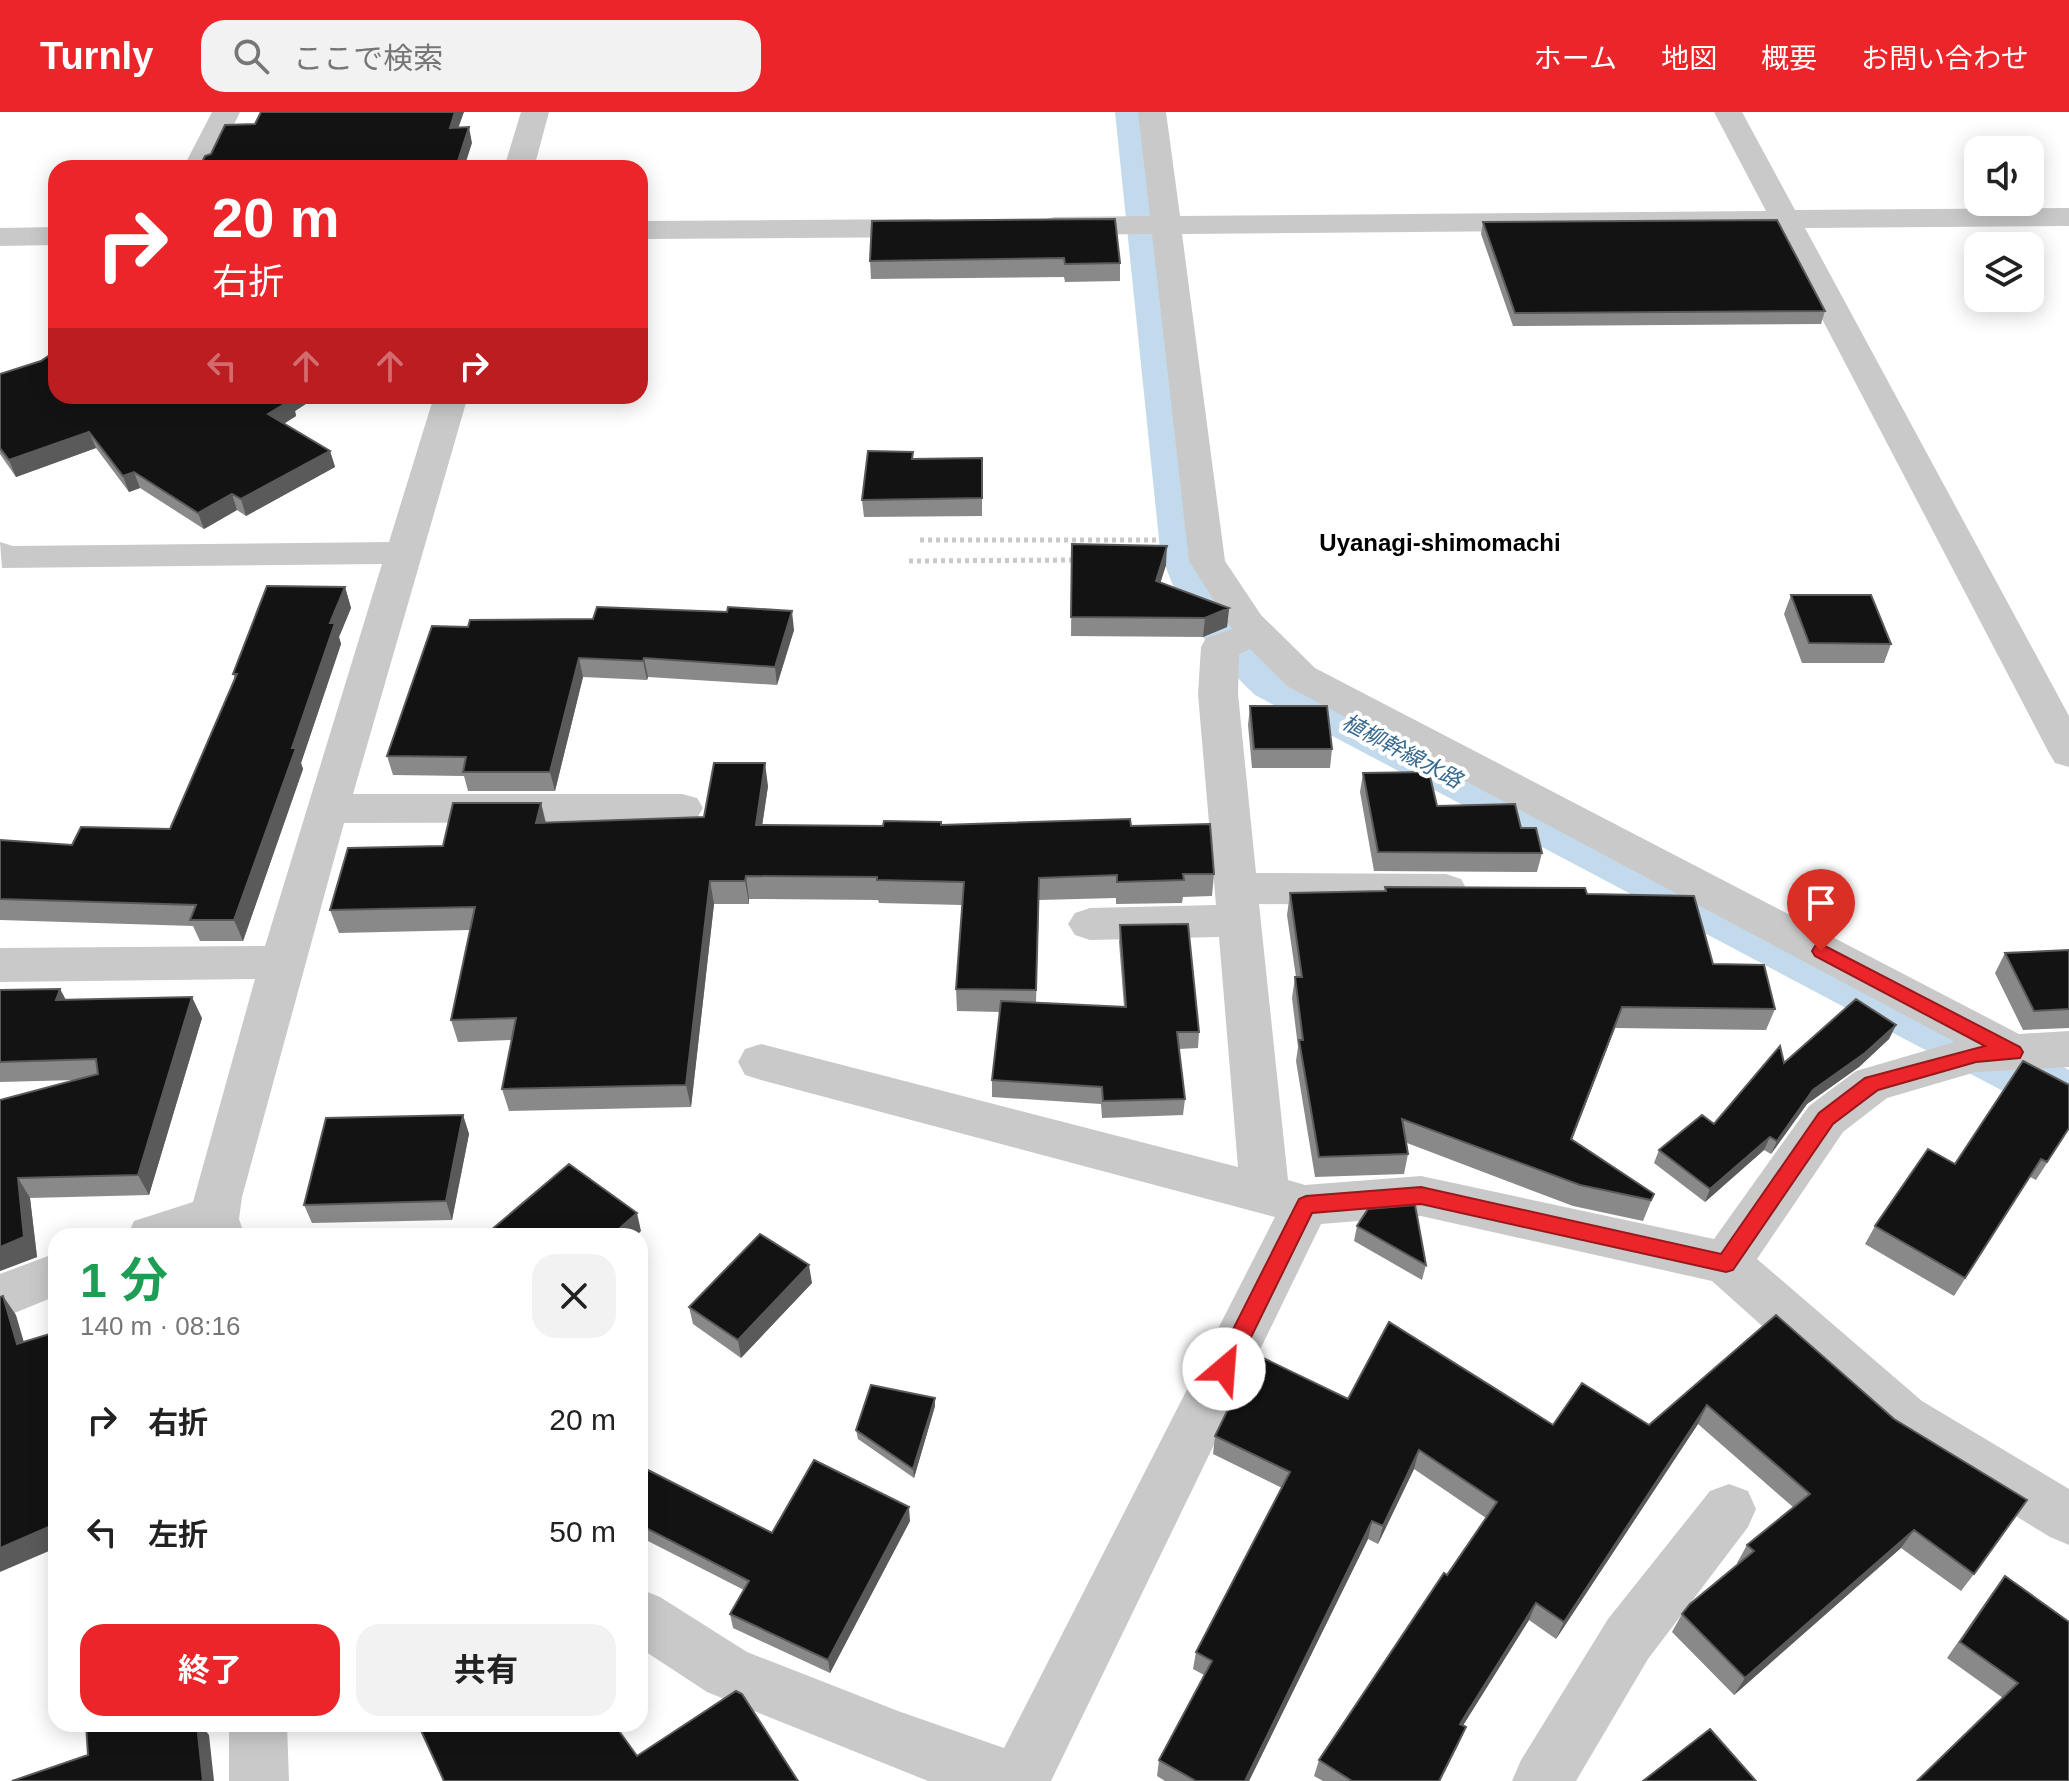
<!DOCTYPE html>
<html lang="ja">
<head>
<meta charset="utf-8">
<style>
	:root { --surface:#fff; --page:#f2f2f2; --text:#222; --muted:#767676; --accent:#ec252a }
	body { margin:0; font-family:Helvetica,"Noto Sans JP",sans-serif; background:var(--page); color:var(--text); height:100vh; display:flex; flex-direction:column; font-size:30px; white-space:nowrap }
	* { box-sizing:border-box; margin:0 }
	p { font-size:26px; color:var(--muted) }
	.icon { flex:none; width:44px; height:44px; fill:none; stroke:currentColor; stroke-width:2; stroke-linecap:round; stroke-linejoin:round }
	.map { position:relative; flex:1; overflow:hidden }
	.side { position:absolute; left:48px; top:1116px; width:600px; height:504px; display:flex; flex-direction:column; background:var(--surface); border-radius:24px; box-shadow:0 4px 20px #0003 }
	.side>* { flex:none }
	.guide { position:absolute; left:48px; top:48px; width:600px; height:244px; border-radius:24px; box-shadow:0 4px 20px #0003; background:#ec252a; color:#fff; overflow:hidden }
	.tools { position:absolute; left:1964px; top:24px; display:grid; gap:16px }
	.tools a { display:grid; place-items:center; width:80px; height:80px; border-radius:16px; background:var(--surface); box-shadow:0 4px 20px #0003; font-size:40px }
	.pin { position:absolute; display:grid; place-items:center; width:68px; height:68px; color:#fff; margin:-82px -34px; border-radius:50% 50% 50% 0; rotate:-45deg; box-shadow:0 0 8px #0007 }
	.pin .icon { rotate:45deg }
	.me { position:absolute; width:88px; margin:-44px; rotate:27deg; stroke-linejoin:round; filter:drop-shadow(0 0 6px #0008) }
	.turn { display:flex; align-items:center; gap:28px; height:168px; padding:0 32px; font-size:36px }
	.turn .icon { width:104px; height:104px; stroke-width:2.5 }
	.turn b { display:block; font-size:56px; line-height:68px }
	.lanes { display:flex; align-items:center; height:76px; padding:0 32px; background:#0003; justify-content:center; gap:40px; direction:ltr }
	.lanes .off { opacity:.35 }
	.round { display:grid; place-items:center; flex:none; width:84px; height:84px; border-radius:24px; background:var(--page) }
	.head { display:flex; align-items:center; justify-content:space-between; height:136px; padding:0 32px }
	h1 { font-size:48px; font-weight:700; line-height:60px; color:#1e9e55 }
	.button { display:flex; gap:16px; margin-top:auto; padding:16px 32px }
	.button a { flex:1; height:92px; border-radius:24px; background:var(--accent); color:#fff; font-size:32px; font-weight:700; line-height:92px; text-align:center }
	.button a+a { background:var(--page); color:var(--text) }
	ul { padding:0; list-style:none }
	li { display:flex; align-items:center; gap:24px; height:112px; padding:0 32px }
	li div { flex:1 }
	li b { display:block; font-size:30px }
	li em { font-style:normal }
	header { display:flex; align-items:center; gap:48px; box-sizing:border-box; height:112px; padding:0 40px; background:var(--accent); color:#fff }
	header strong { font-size:38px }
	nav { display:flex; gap:44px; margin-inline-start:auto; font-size:28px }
	.search { width:560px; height:72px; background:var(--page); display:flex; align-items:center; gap:20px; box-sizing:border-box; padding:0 28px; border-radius:24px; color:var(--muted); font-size:30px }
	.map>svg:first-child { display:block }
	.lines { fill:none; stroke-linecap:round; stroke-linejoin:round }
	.canal { fill:#c3daec; fill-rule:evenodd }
	.path { stroke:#c9c9c9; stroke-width:5; stroke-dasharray:4 4; stroke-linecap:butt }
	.street { fill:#c9c9c9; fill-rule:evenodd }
	.wall { fill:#898989 }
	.shaded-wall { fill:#5a5a5a }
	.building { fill:#131313; stroke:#5a5a5a; stroke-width:2 }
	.route { fill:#ec252a; stroke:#99181b; stroke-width:2 }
	.labels { text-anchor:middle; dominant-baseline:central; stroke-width:8; stroke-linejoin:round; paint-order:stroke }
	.water-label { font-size:22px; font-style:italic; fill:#376a91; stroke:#fff }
	.quarter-label { font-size:24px; font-weight:bold; fill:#000; stroke:#fff }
</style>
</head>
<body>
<header>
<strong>Turnly</strong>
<div class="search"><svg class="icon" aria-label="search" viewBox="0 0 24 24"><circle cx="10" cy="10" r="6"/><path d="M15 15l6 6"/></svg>ここで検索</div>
<nav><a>ホーム</a><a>地図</a><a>概要</a><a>お問い合わせ</a></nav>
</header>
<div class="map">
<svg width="2069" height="1669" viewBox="0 0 2069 1669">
	<rect width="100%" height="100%" fill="#fff"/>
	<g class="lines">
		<path class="canal" d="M1115 0H1151L1206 437C1224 493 1247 521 1291 559L2069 958V1010L2048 1003 1255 583C1210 540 1177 497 1160 437Z"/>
		<path class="path" d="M920 428H1159
			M909 449 1077 448"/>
		<path class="street" d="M212 0H240L213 56H183Z
			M521 0H549L534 56H504Z
			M1138 0H1166L1180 104 1766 99 1714 0H1742L1795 98 2069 96V114L1805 116 2069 604V655L2055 651 2049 641 1775 117 1182 122 1225 449 1261 503 1315 556 2019 922 2069 919V955L1976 960 1887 986 1843 1020 1757 1147 1922 1289 2069 1377V1433L2050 1425 1884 1323 1712 1169 1421 1104 1321 1112 1051 1669H928L707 1580 640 1536V1477L660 1485 747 1540 898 1599 1004 1636 1275 1105 761 968 745 963 738 950 745 937 761 932 1238 1055 1219 825 1090 828 1075 823 1068 812 1075 801 1090 796 1216 793 1198 582 1201 535 1206 526 1232 517 1189 449 1152 122 1054 123 1043 120 1039 114 1043 108 1054 105 1150 104ZM1250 537 1287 574 1955 930 1856 959 1809 994 1714 1127 1421 1064 1305 1073 1288 1068 1259 792 1446 794 1461 789 1467 778 1461 767 1446 762 1256 761 1238 582 1239 542Z
			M930 107 941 110 945 116 941 122 930 125 640 127V109Z
			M56 115V133L0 134V116Z
			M434 284H468L353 682H682L697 686 703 696 697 706 682 710 344 711 242 1085 239 1107 245 1124H127L134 1109 193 1090 255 867 0 870V836L265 834 382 452 2 456 0 430 13 434 389 430Z
			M56 1141V1184L0 1207V1162Z
			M1729 1372 1748 1379 1756 1397 1748 1415 1648 1547 1576 1669H1512L1521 1648 1608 1507 1710 1379Z
			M229 1612H287L289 1669H229Z"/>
	</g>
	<path class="wall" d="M872 109 1120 151V169L1065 170 1064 165 871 167 870 149Z
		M1483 110 1825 199 1821 212 1513 214 1481 122Z
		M51 242 56 284H318L295 299 296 304 284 312 330 339 335 355 246 404 237 398 204 417 140 376 129 380 96 336 16 365 0 342V262L41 249Z
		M982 346V404L864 405 862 388 913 347Z
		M1072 432 1166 453 1160 471 1229 496 1227 515 1203 525 1071 524Z
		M345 475 351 496 339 525 341 532 301 651 303 657 243 829H200L193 814 0 808V728L72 733 170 717 235 567 233 562Z
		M1791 483 1891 532 1884 551H1802L1784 502Z
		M432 514 794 518 777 573 648 565 647 568 583 565 555 679H468L464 664 393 663 387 644Z
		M1250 594 1332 637 1330 656H1252L1248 613Z
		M1363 661 1437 694 1521 716 1542 741 1537 760 1374 759 1360 680Z
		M768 674 762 713 1131 714 1214 762 1212 784 1183 785 1182 791 1116 792V786L1039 788 1036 891 1124 895 1119 830 1120 813 1199 920 1198 936 1179 937 1185 987 1183 1003 1102 1006 1101 992 992 985V968L1000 900 957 899 956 877 962 793 879 791 878 788 749 787V792H714L691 995 509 999 502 977 512 928 458 930 451 908 470 818 339 821 330 798 443 734 541 691 546 710 704 705Z
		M1385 775 1587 782 1713 852 1775 897 1766 918 1615 916 1572 1028 1654 1082 1643 1109 1573 1094 1407 1031 1408 1042 1404 1062 1315 1065 1296 949 1298 935 1292 886 1295 865H1296L1287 803 1290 781 1385 779Z
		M2069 838V916L2023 918 1995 861 2005 841Z
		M60 877 66 888 202 906 149 1083 30 1086 37 1145 0 1159V988L76 968 0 970V878Z
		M1896 913 1889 927 1859 955 1807 992 1771 1042 1764 1038 1705 1090 1654 1051 1659 1038 1714 1012Z
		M463 1003 469 1022 452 1108 312 1111 304 1093Z
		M2069 1017 2036 1068 2030 1065 1954 1184 1865 1132 1875 1114 1955 1052Z
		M1357 1114 1426 1153 1422 1168 1354 1129Z
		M812 1171 741 1246 693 1212 689 1195Z
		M1776 1203 1974 1462 1961 1479 1901 1436 1734 1583 1672 1520 1682 1502 1738 1452 1737 1451 1747 1433 1793 1395 1698 1312 1556 1527 1529 1508 1463 1613 1459 1631 1440 1669H1323L1314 1664 1319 1648 1486 1406 1414 1357 1378 1432 1368 1427 1249 1669H1165L1157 1664 1159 1648 1204 1563 1193 1557 1196 1540 1282 1376 1213 1342 1215 1324 1348 1287 1553 1313H1649Z
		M935 1294 914 1366 858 1327 856 1318Z
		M640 1354 772 1421 910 1409 830 1561 733 1516 730 1502 744 1478 640 1425Z
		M2005 1464 2069 1669 2003 1586 1947 1546 1992 1481Z"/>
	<path class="shaded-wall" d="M455 0H464L453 31 450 16Z
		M469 15 472 31 464 56 458 49Z
		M288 284H318L295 299 296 304 273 318 268 302Z
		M89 320 96 336 16 365 9 348Z
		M330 339 335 355 246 404 241 387Z
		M134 360 140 376 129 380 123 364Z
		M232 382 237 398 204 417 198 401Z
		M1167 434 1166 453 1155 488 1156 469Z
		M345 475 351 496 339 525 341 532 301 651 303 657 243 829 234 808 330 511Z
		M1229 496 1227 515 1203 525 1205 506Z
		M792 499 794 518 777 573 775 555Z
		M579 546 583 565 555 679 550 660Z
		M644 546 648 565 647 568 643 549Z
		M765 651 768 674 759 735 756 713Z
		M541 691 546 713 536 711Z
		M746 764 749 787V792L745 769Z
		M710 769 714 792 691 995 686 973Z
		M60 877 71 898 56 888Z
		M192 885 202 906 149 1083 138 1063Z
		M1622 895 1615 916 1564 1048 1571 1027Z
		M1896 913 1889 927 1859 955 1807 992 1771 1042 1777 1029 1813 978Z
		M463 1003 469 1022 452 1108 446 1089Z
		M1770 1025 1764 1038 1705 1090 1710 1077Z
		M18 1066 30 1086 37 1145 0 1159V1135Z
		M637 1101 641 1119 636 1124H611Z
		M809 1153 812 1171 741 1246 738 1228Z
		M3 1184 16 1203 30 1251 17 1232Z
		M935 1286V1294L914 1366 913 1357Z
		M1707 1293 1698 1312 1556 1527 1564 1510Z
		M1419 1338 1414 1357 1378 1432 1383 1414Z
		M909 1395 910 1409 830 1561 828 1548Z
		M1372 1409 1368 1427 1249 1669H1245Z
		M51 1414 56 1436 0 1460V1436Z
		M1914 1418 1901 1436 1734 1583 1745 1566Z
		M1536 1491 1529 1508 1454 1628 1460 1612Z
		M197 1612H200L209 1623 214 1669H203Z
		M1466 1615 1459 1631 1440 1669H1439Z"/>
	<path class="building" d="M261 0H455L450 16 469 15 458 49H482L479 56H199L205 44 211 42 225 13 255 12Z
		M1115 107 1120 151 1065 152 1064 146 870 149 872 109Z
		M1777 108 1825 199 1515 201 1483 110Z
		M56 224V284H288L286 285 291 288 268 302 330 339 241 387 232 382 198 401 134 360 123 364 89 320 9 348 0 336V262L41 249 51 242 53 229Z
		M868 339 913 340 912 347 982 346V386L862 388Z
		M1072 432 1167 434 1156 469 1229 496 1205 506 1071 505Z
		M267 474 345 475 330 511H335L292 636H296L234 808H190L196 793 0 787V728L72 733 81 715 170 717 237 562H233Z
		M1791 483H1871L1891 532 1809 531Z
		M597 495 727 500 728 495 792 499 775 555 644 546 643 549 579 546 550 660H463L466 645 387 644 432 514 468 515 470 508 593 507Z
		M1250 594H1327L1332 637H1254Z
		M714 651H765L756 713 883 714 884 709 941 710V713L1130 707 1131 714 1210 712 1214 762H1183L1184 768 1117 770V763L1039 766 1036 878 956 877 964 770 877 768V765L746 764 745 769H710L686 973 502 977 516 906 451 908 475 795 330 798 348 736 443 734 453 691H541L536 711 704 705Z
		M1429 660 1437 694 1515 692 1521 716H1536L1542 741 1378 740 1363 661Z
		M1385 775 1585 776 1587 782 1694 784 1713 852 1764 853 1775 897 1622 895 1571 1027 1654 1082 1651 1088 1580 1073 1402 1007 1408 1042 1319 1045 1299 928H1303L1295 865H1302L1290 781 1386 779Z
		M1188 812 1199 920H1177L1185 987 1103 989 1102 975 992 968 1001 889 1126 895 1120 813Z
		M2069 838V897L2034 899 2005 841Z
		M60 877 56 888 192 885 138 1063 18 1066 24 1125 0 1135V988L98 962 96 947 0 950V878Z
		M1856 887 1896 913 1865 941 1813 978 1777 1029 1770 1025 1710 1077 1659 1038 1702 1003 1714 1012 1780 934 1784 951Z
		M2023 949 2069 973V1016L2047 1050 2041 1047 1965 1166 1875 1114 1928 1037 1955 1052Z
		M463 1003 446 1089 304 1093 326 1006Z
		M569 1052 637 1101 611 1124H484Z
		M1415 1093 1426 1153 1357 1114 1368 1097Z
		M760 1122 809 1153 738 1228 689 1195Z
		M3 1184 17 1232 56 1220V1444L51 1414 0 1436V1185Z
		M1776 1203 1894 1307 2027 1388 1974 1462 1914 1418 1745 1566 1682 1502 1690 1492 1754 1439 1747 1433 1810 1382 1707 1293 1564 1510 1536 1491 1460 1612 1466 1615 1439 1669H1352L1319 1648 1444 1461 1447 1463 1497 1390 1419 1338 1383 1414 1372 1409 1245 1669H1196L1159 1648 1212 1549 1196 1540 1290 1360 1215 1324 1255 1242 1348 1287 1389 1210 1553 1313 1582 1271 1649 1313Z
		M871 1273 935 1286 913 1357 856 1318Z
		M814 1348 909 1395 828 1548 730 1502 749 1469 640 1413V1354L772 1421Z
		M2005 1464 2069 1510V1669H1917L2018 1571 1960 1530Z
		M736 1579 742 1582 798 1669H444L418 1612H614L637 1644Z
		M86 1612H197L203 1669H12L88 1643Z
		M1710 1617 1756 1669H1643Z"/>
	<path class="route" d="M1821 832 2020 935 2023 940 2020 946 1976 950 1878 978 1833 1012 1733 1158 1726 1160 1421 1092 1312 1101 1232 1264 1224 1267 1216 1264 1213 1257 1216 1251 1299 1087 1306 1084 1421 1075 1721 1142 1819 1001 1865 966 1985 934 1815 844 1812 839 1815 834Z"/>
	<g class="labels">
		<g class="water-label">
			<text transform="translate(1402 639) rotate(28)">植柳幹線水路</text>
		</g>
		<g class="quarter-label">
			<text x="1440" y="430">Uyanagi-shimomachi</text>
		</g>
	</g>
</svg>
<div class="tools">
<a><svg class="icon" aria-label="sound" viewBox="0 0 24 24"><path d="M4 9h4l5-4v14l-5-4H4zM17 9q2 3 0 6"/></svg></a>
<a><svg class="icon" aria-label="layers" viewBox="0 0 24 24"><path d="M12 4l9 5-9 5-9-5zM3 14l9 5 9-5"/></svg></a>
</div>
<div class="pin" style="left:1821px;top:839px;background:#d93025"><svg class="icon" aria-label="arrive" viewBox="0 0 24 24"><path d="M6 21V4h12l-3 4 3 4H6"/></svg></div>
<svg class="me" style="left:1224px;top:1257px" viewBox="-20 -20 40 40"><circle r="19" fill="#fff"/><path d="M0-13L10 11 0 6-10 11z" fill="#ec252a"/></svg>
<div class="guide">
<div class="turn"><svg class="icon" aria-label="right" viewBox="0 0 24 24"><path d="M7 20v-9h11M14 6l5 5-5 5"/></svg><div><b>20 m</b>右折</div></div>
<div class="lanes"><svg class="icon off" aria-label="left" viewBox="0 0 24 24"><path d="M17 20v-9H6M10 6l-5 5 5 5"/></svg><svg class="icon off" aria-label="ahead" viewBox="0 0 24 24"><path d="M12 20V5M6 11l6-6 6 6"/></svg><svg class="icon off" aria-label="ahead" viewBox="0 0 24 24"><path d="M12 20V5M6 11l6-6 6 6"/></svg><svg class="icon" aria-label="right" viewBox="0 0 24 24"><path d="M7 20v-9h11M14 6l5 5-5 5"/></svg></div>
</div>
<section class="side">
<div class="head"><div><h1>1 分</h1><p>140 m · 08:16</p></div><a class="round"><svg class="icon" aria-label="close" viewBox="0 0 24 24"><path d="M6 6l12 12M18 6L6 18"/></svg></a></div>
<ul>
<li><svg class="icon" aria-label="right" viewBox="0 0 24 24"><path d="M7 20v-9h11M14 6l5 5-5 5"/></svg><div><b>右折</b></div><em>20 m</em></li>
<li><svg class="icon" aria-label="left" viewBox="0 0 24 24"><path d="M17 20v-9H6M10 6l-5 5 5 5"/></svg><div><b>左折</b></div><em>50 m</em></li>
</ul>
<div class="button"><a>終了</a><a>共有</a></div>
</section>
</div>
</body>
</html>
